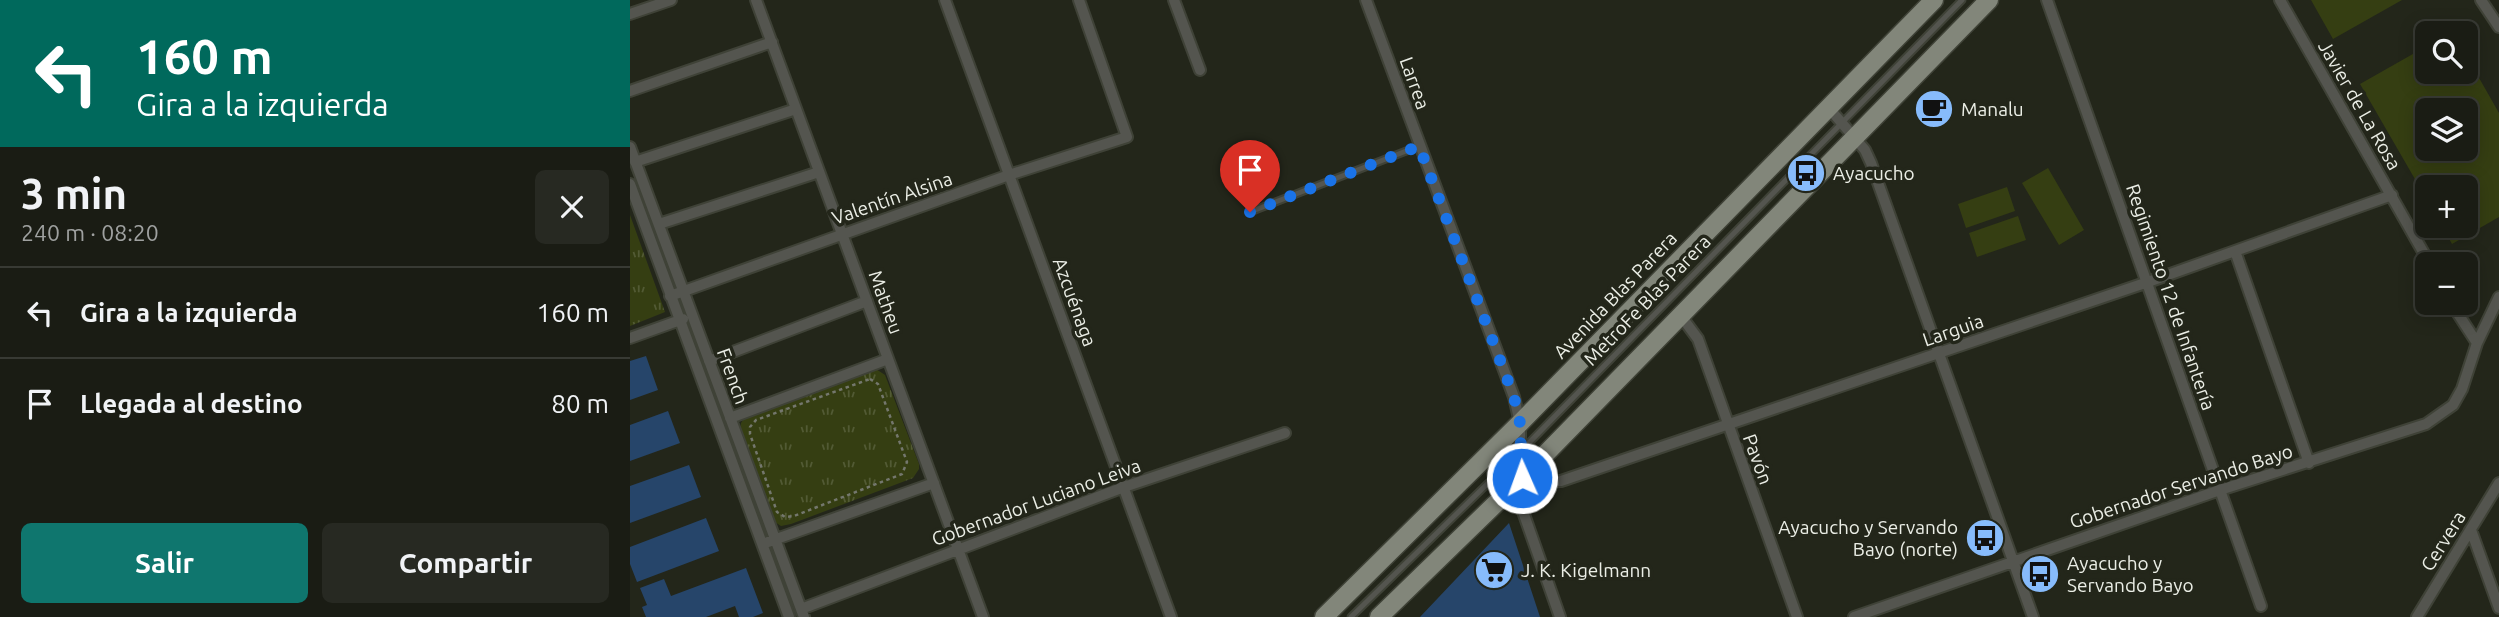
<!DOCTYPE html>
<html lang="es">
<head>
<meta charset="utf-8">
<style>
	:root { --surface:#1a1c14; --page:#272922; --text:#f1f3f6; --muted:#9fa1a0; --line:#383a34; --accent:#0f766e }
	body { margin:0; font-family:Ubuntu,sans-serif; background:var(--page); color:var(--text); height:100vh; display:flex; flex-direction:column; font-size:26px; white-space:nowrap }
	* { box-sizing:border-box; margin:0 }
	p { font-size:23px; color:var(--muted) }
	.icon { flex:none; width:38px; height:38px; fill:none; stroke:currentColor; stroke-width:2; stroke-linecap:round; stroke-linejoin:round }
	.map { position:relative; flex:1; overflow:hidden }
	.details { display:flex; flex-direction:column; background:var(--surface); width:630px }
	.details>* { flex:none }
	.hud { background:#00695c; color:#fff; overflow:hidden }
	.controls { position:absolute; left:1785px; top:21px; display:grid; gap:14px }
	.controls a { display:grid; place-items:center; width:63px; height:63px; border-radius:10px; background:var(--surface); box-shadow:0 4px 18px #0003,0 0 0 2px var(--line); font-size:35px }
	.pin { position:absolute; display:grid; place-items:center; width:60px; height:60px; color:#fff; margin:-72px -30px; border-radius:50% 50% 50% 0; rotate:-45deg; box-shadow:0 0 7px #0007 }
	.pin .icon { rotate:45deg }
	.me { position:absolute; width:77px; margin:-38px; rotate:358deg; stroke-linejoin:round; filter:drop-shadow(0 0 5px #0008) }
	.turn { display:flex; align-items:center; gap:24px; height:147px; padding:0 21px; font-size:32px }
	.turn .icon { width:91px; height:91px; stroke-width:2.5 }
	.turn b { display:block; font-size:49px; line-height:60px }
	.round { display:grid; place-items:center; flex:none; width:74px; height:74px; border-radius:10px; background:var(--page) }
	.headline { display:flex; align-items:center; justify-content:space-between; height:119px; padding:0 21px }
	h1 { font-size:42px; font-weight:700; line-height:52px }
	.primary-button { display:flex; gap:14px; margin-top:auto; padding:14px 21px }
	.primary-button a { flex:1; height:80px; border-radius:10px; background:var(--accent); color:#fff; font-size:28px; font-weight:700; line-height:80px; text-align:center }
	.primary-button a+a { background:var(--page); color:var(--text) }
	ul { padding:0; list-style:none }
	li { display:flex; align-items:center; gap:21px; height:91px; padding:0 21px; border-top:2px solid var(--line) }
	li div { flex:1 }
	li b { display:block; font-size:26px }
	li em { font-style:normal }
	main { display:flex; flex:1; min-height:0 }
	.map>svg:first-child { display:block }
	.grass { fill:url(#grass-tufts) }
	.pitch { fill:#353e12; fill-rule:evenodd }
	.building { fill:#26456a }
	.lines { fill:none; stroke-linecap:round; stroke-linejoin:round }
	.service-casing { stroke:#3f4237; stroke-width:9 }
	.minor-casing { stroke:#3f4237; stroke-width:14 }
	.primary-casing { stroke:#3f4237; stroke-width:21 }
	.path { stroke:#74776d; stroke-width:2.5; stroke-dasharray:3.5 3.5; stroke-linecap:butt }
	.service { stroke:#54554f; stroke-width:5 }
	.minor { stroke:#54554f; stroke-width:10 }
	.primary { stroke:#82867a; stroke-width:18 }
	.route { stroke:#1a73e8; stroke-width:12; stroke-dasharray:0 21.6 }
	.labels { text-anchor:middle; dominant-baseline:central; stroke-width:7; stroke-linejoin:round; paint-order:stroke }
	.street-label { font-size:19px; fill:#ebeee6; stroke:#23261a }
	.poi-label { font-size:19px; fill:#ebeee6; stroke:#23261a; text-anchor:start }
</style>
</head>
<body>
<main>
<section class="details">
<div class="hud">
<div class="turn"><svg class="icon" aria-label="left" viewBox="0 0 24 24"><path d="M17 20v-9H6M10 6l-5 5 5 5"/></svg><div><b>160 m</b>Gira a la izquierda</div></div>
</div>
<div class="headline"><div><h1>3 min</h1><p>240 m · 08:20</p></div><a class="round"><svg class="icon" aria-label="close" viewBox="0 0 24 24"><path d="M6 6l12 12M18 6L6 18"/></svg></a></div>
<ul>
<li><svg class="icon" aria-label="left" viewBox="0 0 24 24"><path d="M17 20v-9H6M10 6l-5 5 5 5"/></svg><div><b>Gira a la izquierda</b></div><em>160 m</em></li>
<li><svg class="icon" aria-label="arrive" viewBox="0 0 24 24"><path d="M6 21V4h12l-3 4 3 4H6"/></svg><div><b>Llegada al destino</b></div><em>80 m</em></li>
</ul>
<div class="primary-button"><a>Salir</a><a>Compartir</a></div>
</section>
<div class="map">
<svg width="1869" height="617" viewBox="0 0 1869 617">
	<defs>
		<pattern id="grass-tufts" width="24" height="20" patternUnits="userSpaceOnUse" patternTransform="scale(1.75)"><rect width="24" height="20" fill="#353e12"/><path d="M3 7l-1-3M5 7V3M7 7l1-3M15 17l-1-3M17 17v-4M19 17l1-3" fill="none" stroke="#525a34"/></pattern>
	</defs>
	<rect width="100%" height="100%" fill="#23261a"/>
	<path class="grass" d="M0 215 35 312 0 326Z
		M246 369 255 375 289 464V469L283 478 161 524 151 526 142 520 110 431 111 423 117 414 239 370Z"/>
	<path class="pitch" d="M1681 0H1772L1703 39Z
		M1797 46V72H1836V55L1869 113V217L1822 244 1812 226H1836V187H1797V200L1730 84ZM1797 110H1836V149H1797Z
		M1418 168 1454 230 1429 245 1392 183Z
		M1377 187 1385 211 1336 228 1328 204Z
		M1388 216 1396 240 1347 257 1339 233Z"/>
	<path class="building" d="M16 356 28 390 0 400V361Z
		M38 411 50 443 0 461V425Z
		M59 465 71 497 0 523V486Z
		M76 518 89 551 7 582 0 564V547Z
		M879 523 910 617H790Z
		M116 568 133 613 123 617H109L105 606 76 617H16L12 607 17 605 10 588 34 579 41 596Z"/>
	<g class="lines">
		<g class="service-casing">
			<path id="service" d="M620 212 789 146
				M721 617 891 451 1332 0"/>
		</g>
		<g class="minor-casing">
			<path id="minor" d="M126 0 353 617
				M315 0 541 617
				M544 0 570 70
				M736 0 884 397 890 423V503L930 617
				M1417 0 1631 606
				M1650 0 1800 264
				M1851 0 1869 27
				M0 14 41 0
				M0 91 142 42
				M1198 107 1235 150 1241 163 1403 617
				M0 147 174 617
				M5 162 166 109
				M0 184 159 617
				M29 224 189 172
				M1605 251 1679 463
				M40 296 379 175 497 137 449 0
				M1821 303 1847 343
				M1051 316 1068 339 1167 617
				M0 338 53 319
				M79 361 237 301
				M100 418 258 359
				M892 478 913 482 931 481 1518 282 1762 195
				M1841 530 1869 608
				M138 542 304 483
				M171 609 494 487 655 433
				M1224 617 1590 490 1796 424 1823 405 1832 389 1847 343 1869 297
				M1787 617 1869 483"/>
		</g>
		<g class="primary-casing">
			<path id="primary" d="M694 617 890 423 1304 0
				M749 617 892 478 1359 0"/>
		</g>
		<path class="path" d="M240 379 248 384 277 462 272 474 164 516 155 517 147 512 120 434V427L126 420Z"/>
		<use href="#service" class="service"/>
		<use href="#minor" class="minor"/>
		<use href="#primary" class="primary"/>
	</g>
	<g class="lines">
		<path class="route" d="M620 212 789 146 884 397 890 423 892 478"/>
	</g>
	<defs>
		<g id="cafe-disc" transform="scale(2.0125)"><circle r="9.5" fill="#87bbfb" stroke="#23261a"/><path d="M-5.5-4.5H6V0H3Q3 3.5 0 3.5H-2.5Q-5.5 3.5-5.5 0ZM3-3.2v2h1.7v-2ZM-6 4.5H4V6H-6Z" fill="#111"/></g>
		<g id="bus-disc" transform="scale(2.0125)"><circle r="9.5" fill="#87bbfb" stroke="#23261a"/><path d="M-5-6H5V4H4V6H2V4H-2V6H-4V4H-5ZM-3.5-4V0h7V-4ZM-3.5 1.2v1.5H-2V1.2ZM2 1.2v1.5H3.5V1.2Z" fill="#111"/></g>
		<g id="supermarket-disc" transform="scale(2.0125)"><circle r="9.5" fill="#87bbfb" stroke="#23261a"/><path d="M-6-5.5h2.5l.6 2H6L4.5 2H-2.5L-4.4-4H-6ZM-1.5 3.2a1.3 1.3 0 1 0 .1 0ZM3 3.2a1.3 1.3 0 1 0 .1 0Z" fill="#111"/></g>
	</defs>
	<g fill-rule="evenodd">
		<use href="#cafe-disc" x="1304" y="109"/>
		<use href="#bus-disc" x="1176" y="173"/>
		<use href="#bus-disc" x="1355" y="538"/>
		<use href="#supermarket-disc" x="864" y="570"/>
		<use href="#bus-disc" x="1410" y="574"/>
	</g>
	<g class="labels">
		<g class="street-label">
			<text transform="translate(785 83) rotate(70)">Larrea</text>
			<text transform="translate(1730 105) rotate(60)">Javier de La Rosa</text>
			<text transform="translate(262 198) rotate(-19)">Valentín Alsina</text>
			<text transform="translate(985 295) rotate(-46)">Avenida Blas Parera</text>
			<text transform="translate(1541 297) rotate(71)">Regimiento 12 de Infantería</text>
			<text transform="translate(1017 300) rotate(-46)">MetroFe Blas Parera</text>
			<text transform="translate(256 302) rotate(70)">Matheu</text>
			<text transform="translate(445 302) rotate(70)">Azcuénaga</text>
			<text transform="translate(1323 330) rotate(-19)">Larguia</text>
			<text transform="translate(103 376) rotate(70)">French</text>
			<text transform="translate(1128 459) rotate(70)">Pavón</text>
			<text transform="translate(1551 486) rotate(-18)">Gobernador Servando Bayo</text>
			<text transform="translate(406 502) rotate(-20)">Gobernador Luciano Leiva</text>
			<text transform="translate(1813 541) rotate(-58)">Cervera</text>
		</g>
		<g class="poi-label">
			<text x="1331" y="109">Manalu</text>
			<text x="1203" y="173">Ayacucho</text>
			<text x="1328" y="527" text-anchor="end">Ayacucho y Servando<tspan x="1328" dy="22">Bayo (norte)</tspan></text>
			<text x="1437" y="563">Ayacucho y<tspan x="1437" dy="22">Servando Bayo</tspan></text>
			<text x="891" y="570">J. K. Kigelmann</text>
		</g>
	</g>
</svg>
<div class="controls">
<a><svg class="icon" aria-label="search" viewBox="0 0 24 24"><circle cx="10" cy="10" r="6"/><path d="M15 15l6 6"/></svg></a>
<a><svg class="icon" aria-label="layers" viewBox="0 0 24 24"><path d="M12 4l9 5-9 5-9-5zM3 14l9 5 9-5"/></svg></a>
<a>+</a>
<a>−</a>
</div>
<div class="pin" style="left:620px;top:212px;background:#d93025"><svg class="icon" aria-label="arrive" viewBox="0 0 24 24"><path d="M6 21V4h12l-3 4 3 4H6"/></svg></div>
<svg class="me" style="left:892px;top:478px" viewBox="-20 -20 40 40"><circle r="17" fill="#1a73e8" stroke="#fff" stroke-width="3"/><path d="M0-11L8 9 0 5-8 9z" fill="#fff"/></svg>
</div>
</main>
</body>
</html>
